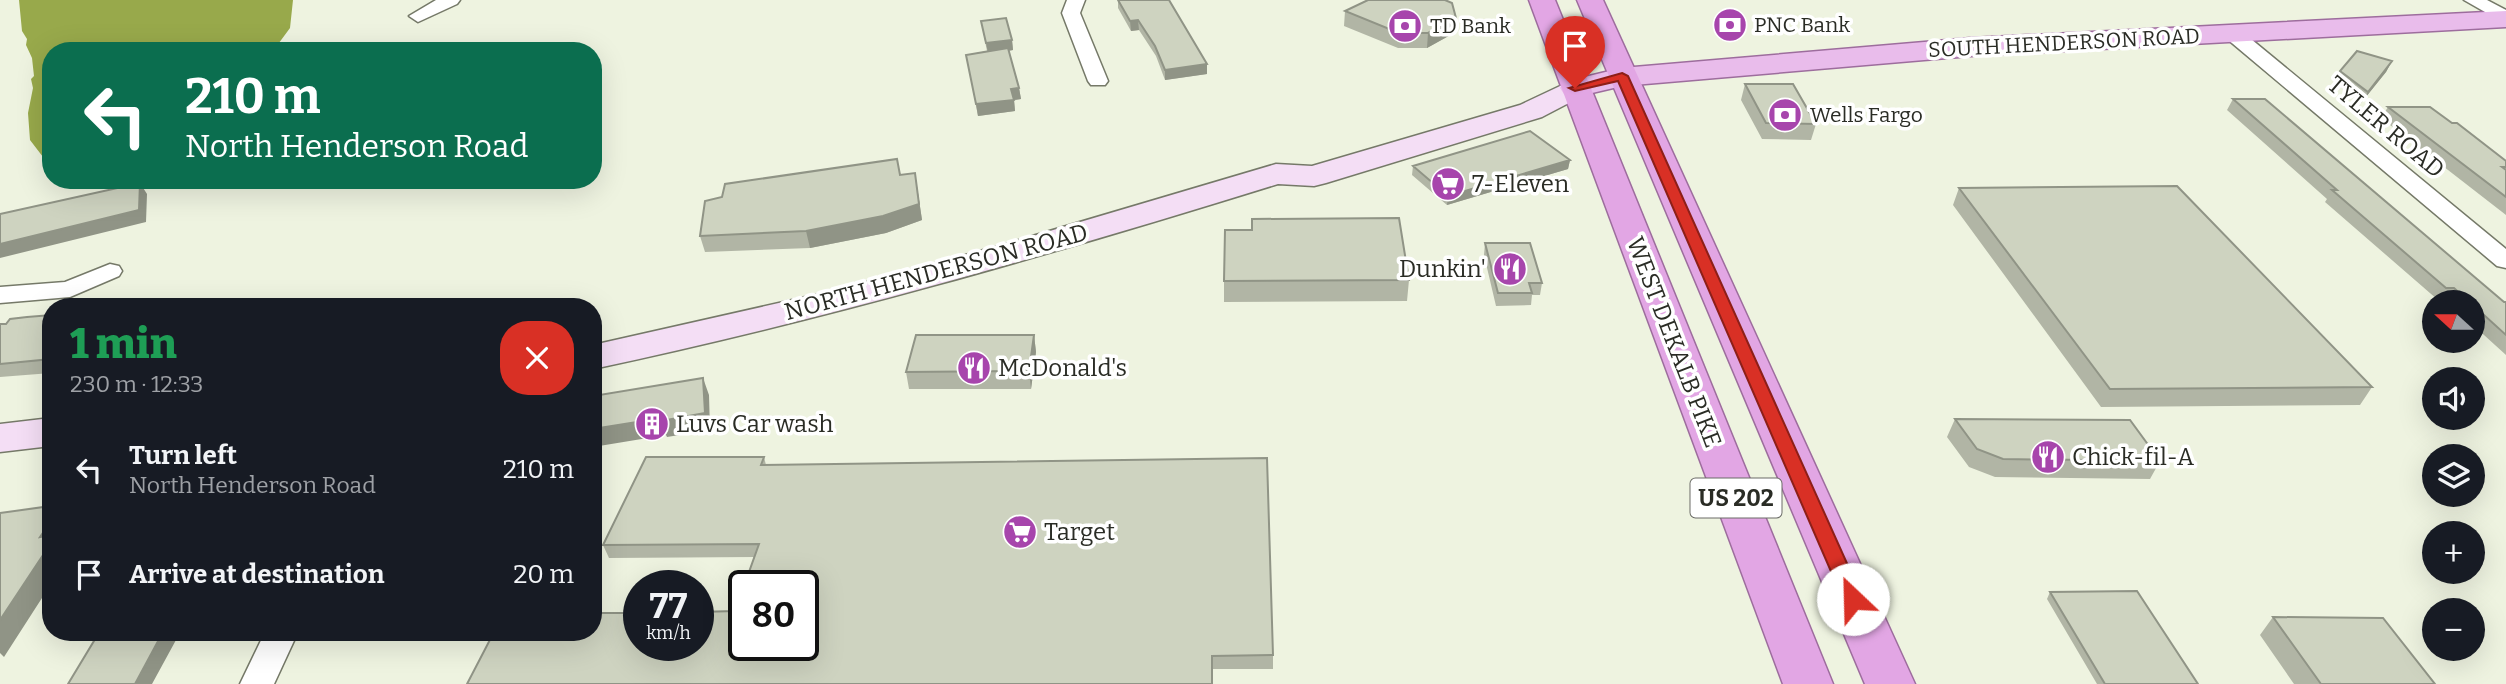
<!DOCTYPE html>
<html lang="en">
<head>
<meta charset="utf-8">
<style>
	:root { --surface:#171b24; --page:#20242c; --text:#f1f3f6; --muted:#9ea1a6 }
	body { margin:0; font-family:Bitter,serif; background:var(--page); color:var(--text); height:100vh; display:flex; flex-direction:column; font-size:26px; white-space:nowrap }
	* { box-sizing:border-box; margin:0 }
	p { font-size:23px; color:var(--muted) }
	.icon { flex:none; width:38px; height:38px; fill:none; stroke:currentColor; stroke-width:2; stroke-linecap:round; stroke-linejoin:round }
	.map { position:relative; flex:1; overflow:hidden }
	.sheet { position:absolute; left:42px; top:298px; width:560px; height:343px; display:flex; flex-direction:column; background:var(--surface); border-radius:28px; box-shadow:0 7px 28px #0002 }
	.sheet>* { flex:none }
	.guide { position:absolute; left:42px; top:42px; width:560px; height:147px; border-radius:28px; box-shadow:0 7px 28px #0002; background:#0b6e4f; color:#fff; overflow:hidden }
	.needle { width:46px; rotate:291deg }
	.tools { position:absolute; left:2422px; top:290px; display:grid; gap:14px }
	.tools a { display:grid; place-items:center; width:63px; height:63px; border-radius:50%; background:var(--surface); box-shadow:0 7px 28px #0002; font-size:35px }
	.speed { position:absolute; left:623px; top:570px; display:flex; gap:14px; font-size:35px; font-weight:700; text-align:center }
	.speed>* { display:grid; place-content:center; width:91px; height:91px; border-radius:50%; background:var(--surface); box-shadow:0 7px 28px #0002; line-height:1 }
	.speed small { font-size:18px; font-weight:400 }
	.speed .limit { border:4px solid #111; border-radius:10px; background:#fff; color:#111 }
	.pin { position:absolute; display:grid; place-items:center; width:60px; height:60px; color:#fff; margin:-72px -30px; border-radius:50% 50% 50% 0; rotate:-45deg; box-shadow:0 0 7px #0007 }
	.pin .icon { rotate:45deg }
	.me { position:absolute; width:77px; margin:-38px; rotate:336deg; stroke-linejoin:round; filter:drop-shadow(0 0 5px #0008) }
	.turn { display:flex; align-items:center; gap:24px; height:147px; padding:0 28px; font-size:32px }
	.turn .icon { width:91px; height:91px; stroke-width:2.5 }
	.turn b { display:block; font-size:49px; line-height:60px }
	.round { display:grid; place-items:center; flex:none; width:74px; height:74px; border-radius:28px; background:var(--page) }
	.head { display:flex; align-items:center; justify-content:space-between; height:119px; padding:0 28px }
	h1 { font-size:42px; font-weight:800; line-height:52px; color:#1e9e55 }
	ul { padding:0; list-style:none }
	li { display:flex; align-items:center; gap:21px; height:105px; padding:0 28px }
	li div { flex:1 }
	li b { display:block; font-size:26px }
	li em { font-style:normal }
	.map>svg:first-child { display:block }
	.water { fill:#98a94b }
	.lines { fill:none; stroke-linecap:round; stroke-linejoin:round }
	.minor-casing { stroke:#757968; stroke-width:3 }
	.secondary-casing { stroke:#757968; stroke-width:3 }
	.primary-casing { stroke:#9d6d9d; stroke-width:3 }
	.trunk-casing { stroke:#9d6d9d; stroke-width:3 }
	.minor { fill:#fff; fill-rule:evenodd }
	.secondary { fill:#f4def5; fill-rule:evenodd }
	.primary { fill:#e9bceb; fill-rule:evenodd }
	.trunk { fill:#e2a6e4; fill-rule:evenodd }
	.wall { fill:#b1b5a5 }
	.shaded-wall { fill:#909486 }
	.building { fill:#ced3c0; stroke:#909486; stroke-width:2; fill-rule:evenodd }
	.route { fill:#d93025; stroke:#8d1f18; stroke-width:2 }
	.labels { text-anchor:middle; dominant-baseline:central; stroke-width:7; stroke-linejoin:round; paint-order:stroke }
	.far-poi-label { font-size:21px; fill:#2a2c25; stroke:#fff; text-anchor:start }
	.far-street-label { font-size:21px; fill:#2a2c25; stroke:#fff }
	.shield { fill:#fff; stroke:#6a6b66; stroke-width:2 }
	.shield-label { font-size:23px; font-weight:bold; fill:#2a2c25 }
	.street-label { font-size:24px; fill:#2a2c25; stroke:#fff }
	.poi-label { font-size:24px; fill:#2a2c25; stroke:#fff; text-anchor:start }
</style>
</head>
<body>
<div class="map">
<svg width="2506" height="684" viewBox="0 0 2506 684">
	<rect width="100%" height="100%" fill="#eef3e0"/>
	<path class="water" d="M19 0H293L290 28 273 51H51V160L43 157 30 140 28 113 33 88 31 79 34 76 32 58 26 45 27 39 22 31Z"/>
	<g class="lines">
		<g class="minor-casing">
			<path id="minor" d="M436 0H460L457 4 418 22 409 16Z
				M1067 0H1085L1080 13 1108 81 1105 85H1091L1088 81 1062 13Z
				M2464 0H2487L2506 10V24Z
				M2233 28 2240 30 2506 249V268L2497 266 2226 38 2223 34Z
				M110 264 119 266 122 271 119 276 70 297 0 303V287L65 282Z
				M265 632H298L274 684H240Z"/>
		</g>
		<g class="secondary-casing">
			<path id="secondary" d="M1575 79 1586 82 1590 88 1586 94 1542 117 1326 183 1314 186 1278 184C1052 254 825 320 593 369V345L841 289 1009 243 1276 164 1312 166 1520 105Z
				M51 418V446L0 452V424Z"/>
		</g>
		<g class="primary-casing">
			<path id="primary" d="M2506 11V27L1971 56 1622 86 1575 97 1564 94 1560 88 1564 82 1622 68 1971 38Z"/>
		</g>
		<g class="trunk-casing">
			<path id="trunk" d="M1529 0H1555L1833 684H1783Z
				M1577 0H1603L1915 684H1865Z"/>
		</g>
		<use href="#minor" class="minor"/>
		<use href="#secondary" class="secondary"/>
		<use href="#primary" class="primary"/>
		<use href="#trunk" class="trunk"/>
	</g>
	<path class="wall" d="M1118 0H1169L1207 74 1165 80 1156 56 1139 30 1131 31 1118 8Z
		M1345 11 1454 33 1427 48H1398L1344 26Z
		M981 21 1012 40 1013 50 1009 51 1019 88 1021 99 1014 100 1015 111 978 116 966 55 987 51Z
		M2392 61 2386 72 2361 103 2334 82 2340 71Z
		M1745 84 1816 124 1811 140 1762 139 1741 100Z
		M2233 99 2504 302H2506V355L2473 325V303H2448L2446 300H2438L2325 202 2327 199 2227 110Z
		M2388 107 2506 161V215L2381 118Z
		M1570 160 1568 169 1447 205 1412 175 1413 166Z
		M915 173 922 220 886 233 810 248 705 252 700 236 900 175Z
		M1959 188 2372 387 2360 405 2101 407 1953 205Z
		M1252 230 1409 280 1407 301 1224 302V281Z
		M1485 243 1542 283 1540 295H1532L1531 305 1496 306 1484 255Z
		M51 315V373L0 377V324Z
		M1034 335 1036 352 1031 389H909L906 372Z
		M1955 419 2160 461 2150 479 1995 477 1969 467 1947 437Z
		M764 457 766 465 1273 655V669H1212L735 611 754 557 609 558 603 545Z
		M2050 592 2198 684H2097L2047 599Z
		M2273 617 2435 684H2294L2260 635Z"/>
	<path class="shaded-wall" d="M1456 18 1454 33 1427 48 1428 33Z
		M1138 20 1139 30 1131 31 1130 21Z
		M1012 40 1013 50 988 53 986 43Z
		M2392 61 2386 72 2361 103 2368 92Z
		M1207 64V74L1165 80V70Z
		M1019 88 1021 99 1014 100 1015 111 978 116 976 104 1011 89Z
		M1570 160 1568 169 1447 205 1448 196Z
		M915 173 922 220 886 233 810 248 806 231Z
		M140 183 147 194 146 222 0 258V244Z
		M1034 335 1036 352 1031 389 1029 371Z
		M703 378 709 395 710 430 667 437 666 435 593 447V429Z
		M51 521V584L4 657 0 653V620L40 537Z
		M163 632H169L176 640 152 684H135Z"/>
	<path class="building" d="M1118 0H1169L1207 64 1165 70 1155 46 1138 20 1130 21Z
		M1368 0H1445L1452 3 1456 18 1428 33H1399L1345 11Z
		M1006 18 1012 40 986 43 981 21Z
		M1008 48 1019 88 1011 89 1014 100 976 104 966 55Z
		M2357 51 2392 61 2368 92 2340 71Z
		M1745 84H1793L1816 124 1766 123Z
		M2233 99H2265L2504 302H2506V335L2473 305V303H2470L2454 288H2446L2332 190H2337Z
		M2388 107H2430L2452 123H2457L2506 161V167H2502L2506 170V197Z
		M1530 131 1570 160 1448 196 1413 166Z
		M897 159 900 175 915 173 919 204 883 216 806 231 700 236 705 201 722 197 725 184Z
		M140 183 139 210 0 244V214Z
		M2177 186 2372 387 2110 389 1959 188Z
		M1399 218 1409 280 1224 281 1225 230H1252V219Z
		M1485 243H1530L1542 283H1529L1532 293H1498Z
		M51 315V359L0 364V324H6L10 319 27 317Z
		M916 335H1034L1029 371 906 372Z
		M703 378 705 413 661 421 662 418 593 429V396Z
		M1955 419 2130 420 2160 461 2003 459 1977 449Z
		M646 457H764L761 465 1267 458 1273 655 1212 656V684H467L494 632H593V613H639V646H698V612L735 611 759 544 603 545ZM744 586H803V646H744Z
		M51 506V521L40 537 51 535V543L0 620V513Z
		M2137 591 2198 684H2105L2050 592Z
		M2273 617 2383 618 2435 684H2321Z
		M129 632H163L135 684H68L97 636Z"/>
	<path class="route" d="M1622 73 1628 76 1863 599 1860 605 1853 607 1846 605 1843 599 1618 81 1575 91 1569 88Z"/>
	<defs>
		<g id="bank-disc" transform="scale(1.75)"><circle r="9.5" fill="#a745ac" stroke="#fff"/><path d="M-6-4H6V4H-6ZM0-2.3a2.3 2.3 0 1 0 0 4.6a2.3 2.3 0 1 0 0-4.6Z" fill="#fff"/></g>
		<g id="supermarket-disc" transform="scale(1.75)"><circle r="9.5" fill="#a745ac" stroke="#fff"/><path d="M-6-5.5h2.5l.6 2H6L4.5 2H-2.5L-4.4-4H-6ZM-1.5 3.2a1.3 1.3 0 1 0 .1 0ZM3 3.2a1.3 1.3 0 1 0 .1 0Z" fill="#fff"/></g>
		<g id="restaurant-disc" transform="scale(1.75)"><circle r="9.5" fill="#a745ac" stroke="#fff"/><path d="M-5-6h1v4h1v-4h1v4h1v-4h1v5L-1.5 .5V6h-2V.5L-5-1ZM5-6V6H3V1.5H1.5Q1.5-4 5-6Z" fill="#fff"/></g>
		<g id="building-disc" transform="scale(1.75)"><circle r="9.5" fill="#a745ac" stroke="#fff"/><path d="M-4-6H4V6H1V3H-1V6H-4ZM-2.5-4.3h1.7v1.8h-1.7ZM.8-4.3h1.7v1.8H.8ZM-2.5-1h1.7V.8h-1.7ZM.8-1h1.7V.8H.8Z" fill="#fff"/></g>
	</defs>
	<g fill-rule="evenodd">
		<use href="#bank-disc" x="1730" y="25"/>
		<use href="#bank-disc" x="1405" y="26"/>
		<use href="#bank-disc" x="1785" y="115"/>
		<use href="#supermarket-disc" x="1448" y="184"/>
		<use href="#restaurant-disc" x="1510" y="269"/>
		<use href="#restaurant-disc" x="974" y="368"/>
		<use href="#building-disc" x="652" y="424"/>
		<use href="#restaurant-disc" x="2048" y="457"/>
		<use href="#supermarket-disc" x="1020" y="532"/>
	</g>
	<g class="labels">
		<g class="far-poi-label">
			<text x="1754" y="25">PNC Bank</text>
			<text x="1430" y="26">TD Bank</text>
			<text x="1810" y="115">Wells Fargo</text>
		</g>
		<g class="far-street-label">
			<text transform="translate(2064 43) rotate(-3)">SOUTH HENDERSON ROAD</text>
		</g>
		<rect class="shield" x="1690.5" y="478.5" width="91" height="39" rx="5"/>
		<g class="shield-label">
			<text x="1736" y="498">US 202</text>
		</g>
		<g class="street-label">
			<text transform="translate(2386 127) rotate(40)">TYLER ROAD</text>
			<text transform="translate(936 272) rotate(-15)">NORTH HENDERSON ROAD</text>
			<text transform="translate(1674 342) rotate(69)">WEST DEKALB PIKE</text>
		</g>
		<g class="poi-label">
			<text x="1472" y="184">7-Eleven</text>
			<text x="1486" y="269" text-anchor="end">Dunkin'</text>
			<text x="998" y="368">McDonald's</text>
			<text x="676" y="424">Luvs Car wash</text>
			<text x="2072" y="457">Chick-fil-A</text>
			<text x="1044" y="532">Target</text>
		</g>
	</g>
</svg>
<div class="tools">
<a><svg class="needle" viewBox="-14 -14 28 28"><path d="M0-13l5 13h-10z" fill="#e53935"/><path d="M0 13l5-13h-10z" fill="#9ea1a6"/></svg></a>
<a><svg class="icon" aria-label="sound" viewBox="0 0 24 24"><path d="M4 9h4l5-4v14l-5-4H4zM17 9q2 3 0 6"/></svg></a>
<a><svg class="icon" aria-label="layers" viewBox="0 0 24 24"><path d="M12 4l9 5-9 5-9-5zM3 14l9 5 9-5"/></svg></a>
<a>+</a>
<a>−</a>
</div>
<div class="speed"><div>77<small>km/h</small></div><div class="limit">80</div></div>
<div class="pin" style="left:1575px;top:88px;background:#d93025"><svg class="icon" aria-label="arrive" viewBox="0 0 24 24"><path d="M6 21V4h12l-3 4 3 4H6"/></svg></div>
<svg class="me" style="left:1853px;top:599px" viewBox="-20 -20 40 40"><circle r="19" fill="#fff"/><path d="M0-13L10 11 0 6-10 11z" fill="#d93025"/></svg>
<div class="guide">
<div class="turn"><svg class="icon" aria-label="left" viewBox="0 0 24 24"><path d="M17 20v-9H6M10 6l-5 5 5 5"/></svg><div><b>210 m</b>North Henderson Road</div></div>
</div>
<section class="sheet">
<div class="head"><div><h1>1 min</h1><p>230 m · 12:33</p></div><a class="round" style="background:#d93025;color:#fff"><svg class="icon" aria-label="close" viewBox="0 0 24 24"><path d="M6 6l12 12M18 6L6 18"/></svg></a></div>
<ul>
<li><svg class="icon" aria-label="left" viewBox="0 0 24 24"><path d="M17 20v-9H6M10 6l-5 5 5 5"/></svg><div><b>Turn left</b><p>North Henderson Road</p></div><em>210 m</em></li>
<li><svg class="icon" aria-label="arrive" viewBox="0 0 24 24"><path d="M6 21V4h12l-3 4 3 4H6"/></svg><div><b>Arrive at destination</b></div><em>20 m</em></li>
</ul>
</section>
</div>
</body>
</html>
